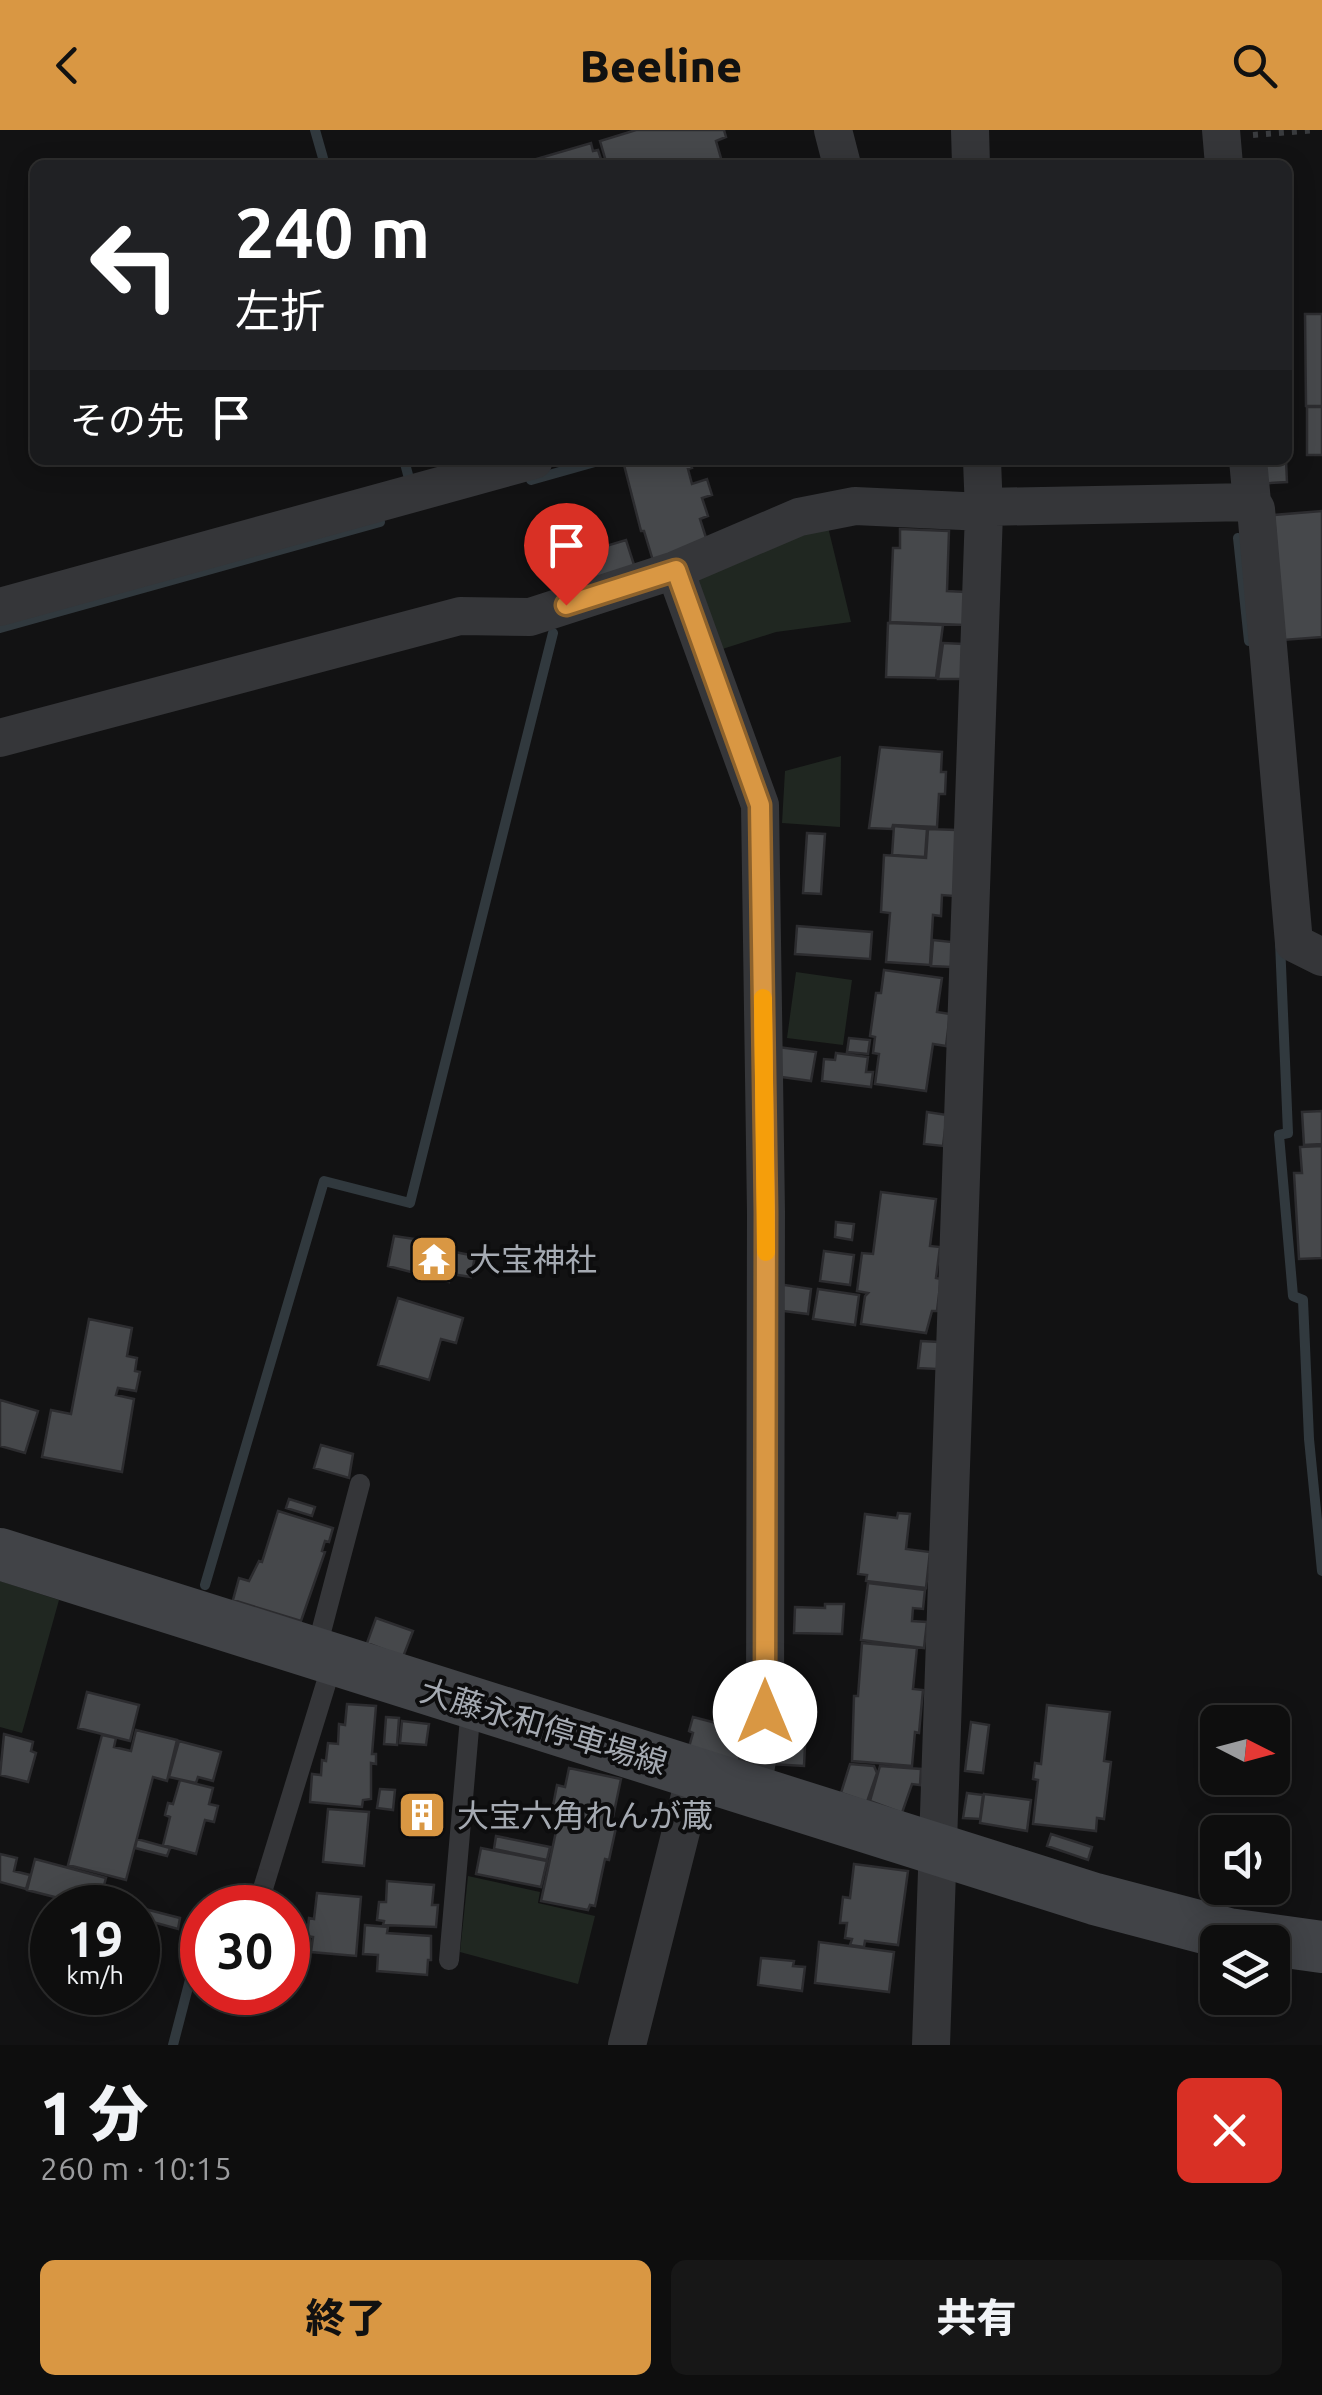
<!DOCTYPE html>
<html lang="ja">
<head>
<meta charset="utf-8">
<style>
	:root { --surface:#0e0e0e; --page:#171717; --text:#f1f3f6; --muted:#9b9c9e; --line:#2e2e2e; --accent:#d99743 }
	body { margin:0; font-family:Ubuntu,"Noto Sans JP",sans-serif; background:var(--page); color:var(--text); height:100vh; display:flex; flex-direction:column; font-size:38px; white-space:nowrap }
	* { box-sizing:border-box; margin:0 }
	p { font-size:32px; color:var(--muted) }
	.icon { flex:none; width:55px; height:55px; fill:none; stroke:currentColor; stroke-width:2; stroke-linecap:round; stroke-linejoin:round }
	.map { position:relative; height:1915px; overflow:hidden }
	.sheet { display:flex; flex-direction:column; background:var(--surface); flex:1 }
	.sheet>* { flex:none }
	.hud { position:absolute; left:30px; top:30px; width:1262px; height:305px; border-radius:15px; box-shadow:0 5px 25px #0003,0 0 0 2px var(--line); background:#202124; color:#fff; overflow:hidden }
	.needle { width:65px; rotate:96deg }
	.buttons { position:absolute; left:1200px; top:1575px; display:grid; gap:20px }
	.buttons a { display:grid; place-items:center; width:90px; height:90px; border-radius:15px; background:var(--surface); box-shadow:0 5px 25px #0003,0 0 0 2px var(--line); font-size:50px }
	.speed { position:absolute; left:30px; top:1755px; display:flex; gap:20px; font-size:50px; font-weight:700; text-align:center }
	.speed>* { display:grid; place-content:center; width:130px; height:130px; border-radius:50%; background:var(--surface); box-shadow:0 5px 25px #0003,0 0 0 2px var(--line); line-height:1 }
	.speed small { font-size:25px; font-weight:400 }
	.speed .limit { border:15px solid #d22; background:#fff; color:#111 }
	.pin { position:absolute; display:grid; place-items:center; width:85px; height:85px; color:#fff; margin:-102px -42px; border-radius:50% 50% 50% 0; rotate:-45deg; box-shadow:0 0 10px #0007 }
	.pin .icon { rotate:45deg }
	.me { position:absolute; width:110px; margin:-55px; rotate:0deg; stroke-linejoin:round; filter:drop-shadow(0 0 8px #0008) }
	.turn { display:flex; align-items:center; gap:35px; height:210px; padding:0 40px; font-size:45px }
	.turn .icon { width:130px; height:130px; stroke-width:2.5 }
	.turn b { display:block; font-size:70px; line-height:85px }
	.then { display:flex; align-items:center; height:95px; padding:0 40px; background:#0003; gap:20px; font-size:38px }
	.round { display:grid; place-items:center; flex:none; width:105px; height:105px; border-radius:15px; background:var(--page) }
	.summary { display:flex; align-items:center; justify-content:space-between; height:170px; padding:0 40px }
	h1 { font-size:60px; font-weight:800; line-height:75px }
	.primary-button { display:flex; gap:20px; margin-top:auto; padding:20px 40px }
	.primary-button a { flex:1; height:115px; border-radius:15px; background:var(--accent); color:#111; font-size:40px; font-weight:800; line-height:115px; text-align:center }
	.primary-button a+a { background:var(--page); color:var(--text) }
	header { display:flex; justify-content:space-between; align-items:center; height:130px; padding:0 40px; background:var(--accent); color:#111; font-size:45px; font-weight:800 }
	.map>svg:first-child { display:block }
	.green { fill:#202721 }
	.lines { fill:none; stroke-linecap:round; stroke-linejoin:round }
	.stream { stroke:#31393e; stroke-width:10 }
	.building { fill:#46484b; stroke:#2c2c2f; stroke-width:2.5 }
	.path { stroke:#393b3e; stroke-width:6; stroke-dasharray:5 8; stroke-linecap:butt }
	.service { stroke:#353639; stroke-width:20 }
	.minor { stroke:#353639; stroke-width:38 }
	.secondary { stroke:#414347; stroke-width:52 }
	.route-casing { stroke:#8d622c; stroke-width:25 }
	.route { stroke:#d99743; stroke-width:18 }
	.slow { stroke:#f59e0b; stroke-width:18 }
	.labels { text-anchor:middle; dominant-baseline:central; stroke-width:8; stroke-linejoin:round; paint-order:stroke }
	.poi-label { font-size:32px; fill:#a5aab2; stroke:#0d0d0e; text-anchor:start }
	.street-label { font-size:32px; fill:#a5aab2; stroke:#0d0d0e }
</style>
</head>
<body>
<header><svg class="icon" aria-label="back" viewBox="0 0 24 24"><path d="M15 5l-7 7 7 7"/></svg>Beeline<svg class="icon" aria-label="search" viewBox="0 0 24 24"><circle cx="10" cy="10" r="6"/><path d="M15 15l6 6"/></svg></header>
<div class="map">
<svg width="1322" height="1915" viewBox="0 0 1322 1915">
	<rect width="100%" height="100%" fill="#121213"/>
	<path class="green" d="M828 397 851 492 776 502 713 522 696 442 802 401Z
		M841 626 840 697 782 693 785 641Z
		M796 842 852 850 843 915 787 908Z
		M0 1451 59 1470 22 1603 0 1597Z
		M468 1746 540 1762 538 1773 595 1786 578 1854 460 1822Z"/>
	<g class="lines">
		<path class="stream" d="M315 0 325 35
			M404 330 410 352
			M531 350 602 330
			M1238 408 1249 511
			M0 498 380 392
			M1280 812 1288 1003 1279 1005 1293 1166 1303 1170 1309 1309 1322 1441
			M205 1455 324 1051 410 1073 553 503
			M173 1915 198 1819 202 1820"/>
	</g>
	<path class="building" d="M636 0H724L726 7 716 11 723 35H607L600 11Z
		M591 13 593 21 598 20 603 35H516Z
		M1305 184H1322V276H1306Z
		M1307 277H1322V325H1307Z
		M689 330 692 338 688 339 692 354 707 349 712 365 702 368 708 386 700 389 709 417 654 434 644 401H641L623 331Z
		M1252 330H1286L1287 352 1254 354Z
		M1322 381V507L1283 510 1274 385Z
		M900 399 949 401 947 461 966 462 965 495 890 492 893 418H900Z
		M626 410 636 441 569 461 559 430Z
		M888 493 943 495 936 548 886 547Z
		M943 513 964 514 962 549H938Z
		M880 617 942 622 941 642H946L945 664H939L937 697 893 695 892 699 869 698Z
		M894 696 927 699 925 727 892 725Z
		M928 699 957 700 954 766 942 765 941 786 933 785 930 835 886 832 890 783 881 782 884 725 926 728Z
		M807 703 825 704 821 764 803 763Z
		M797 796 872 802 870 829 795 824Z
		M933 810 952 812 951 837 931 836Z
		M884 840 942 848 937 882 950 884 946 916 933 914 926 961 875 954 879 924 873 923 875 907 870 906 876 863H881Z
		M849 908 870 910 868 924 847 922Z
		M778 917 816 922 811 951 774 946Z
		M836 923 868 927 866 942H873L871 957 822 951 824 929 835 930Z
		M1322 981V1014L1304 1015 1302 982Z
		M927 982 947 985 943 1016 924 1014Z
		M1322 1016V1128L1299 1129 1294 1043H1302L1300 1017Z
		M881 1062 936 1069 930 1116 940 1117 936 1148 941 1149 937 1181H932L926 1203 861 1194 865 1166 868 1163 857 1161 862 1123 873 1124Z
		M836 1092 854 1094 852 1110 835 1107Z
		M394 1106 456 1115 455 1122 475 1126 471 1147 451 1144 449 1152 388 1136Z
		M824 1121 854 1125 850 1155 820 1151Z
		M778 1154 811 1159 808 1184 775 1180Z
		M818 1159 859 1165 855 1195 813 1189Z
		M398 1168 463 1188 456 1213 441 1209 429 1250 378 1235Z
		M89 1189 132 1198 127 1226 137 1228 135 1241 140 1242 136 1261 118 1258 116 1265 134 1269 122 1342 42 1327 51 1280 71 1284Z
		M921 1211 939 1212 937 1239 918 1238Z
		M0 1270 38 1281 25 1323 0 1316Z
		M321 1315 353 1324 349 1348 314 1338Z
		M289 1369 315 1377 312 1386 286 1378Z
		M278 1381 333 1398 329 1412 325 1411 322 1421 325 1422 301 1491 233 1470 239 1448 249 1451 259 1431 262 1432Z
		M898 1383 910 1384 906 1419 930 1422 926 1458 866 1451 867 1445 858 1444 865 1384 897 1388Z
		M868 1453 925 1460 923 1479 913 1478 912 1491 927 1492 924 1518 861 1510Z
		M825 1474H844L842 1504 794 1503 795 1477 825 1478Z
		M376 1488 413 1501 403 1527 367 1513Z
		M862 1513 917 1518 913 1559 923 1560 919 1603 915 1602 912 1636 852 1631 854 1566H858Z
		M87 1562 139 1575 130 1611 78 1598Z
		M347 1574 376 1576 372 1624H376V1634L371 1633V1669L363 1670 362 1677 310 1672 312 1644 321 1645 322 1630 326 1631 328 1613 338 1614 339 1594 345 1595Z
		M1047 1575 1110 1582 1104 1631 1111 1632 1104 1689 1097 1688 1096 1701 1033 1694 1038 1650 1033 1649 1035 1633 1041 1634Z
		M386 1587 399 1588 397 1615 384 1614Z
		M693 1587 755 1603 746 1634 689 1617 693 1603 689 1601Z
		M402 1591 429 1594 426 1615 400 1613Z
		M971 1592 989 1595 983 1643 965 1641Z
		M772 1595 806 1596 804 1636 771 1634Z
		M136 1600 177 1610 167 1651 153 1647 126 1750 68 1735 102 1605 116 1608 114 1617 131 1621Z
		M4 1604 33 1612 31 1621 36 1623 28 1652 0 1645Z
		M179 1611 221 1622 213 1651 198 1647 196 1653 169 1647Z
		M850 1634 874 1636 877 1643 867 1672 841 1663Z
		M880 1636 921 1639 920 1655 912 1654 902 1683 870 1671Z
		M569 1638 621 1649 612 1692 617 1693 609 1730 605 1729 595 1776 590 1775 588 1780 541 1771 560 1683 552 1681 557 1655 565 1657Z
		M180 1650 213 1658 209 1674 218 1676 214 1692 205 1690 196 1724 163 1715 170 1687 165 1685 168 1673 173 1674Z
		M380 1659 395 1660 393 1680 377 1678Z
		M967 1663 983 1665 980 1689 963 1688Z
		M984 1664 1031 1670 1027 1701 980 1693Z
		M424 1666 438 1677 436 1695 419 1702 406 1692 408 1674Z
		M328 1679 369 1682 364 1736 323 1732Z
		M1051 1704 1092 1717 1088 1730 1047 1716Z
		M496 1706 550 1717 547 1730 494 1719Z
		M137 1709 170 1718 167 1726 135 1718Z
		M481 1718 547 1731 541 1757 476 1744Z
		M0 1724 17 1728 14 1741 30 1745 26 1759 0 1752Z
		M35 1729 106 1748 98 1778 27 1760Z
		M854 1734 908 1741 898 1815 865 1811 864 1817 850 1815 852 1809 845 1808 847 1793H840L843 1767 850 1768Z
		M387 1751 434 1755 432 1775H438L436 1797 383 1795 384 1791 377 1790 379 1772H386Z
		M317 1763 361 1767 356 1826 311 1822 313 1807 307 1806 309 1788 314 1789Z
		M102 1768 180 1788 178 1799 138 1788V1778H99Z
		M365 1795 388 1797 387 1803 431 1806V1830H428L427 1845 377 1841 378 1825 363 1824Z
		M819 1812 894 1822 889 1862 815 1853Z
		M761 1828 794 1831 793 1836 805 1837 802 1861 758 1855Z
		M1213 1839H1218V1868H1225L1223 1880 1209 1879Z"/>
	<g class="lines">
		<path class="path" d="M1253 5 1317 0"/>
		<path class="service" d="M316 1521 360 1354
			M257 1778 333 1531
			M449 1830 471 1576"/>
		<path class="minor" d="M833 0 842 35
			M970 0 971 35
			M1221 0 1224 35
			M1248 330 1252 372 1256 379 1294 813 1322 827
			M984 377 1252 372
			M675 440 760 675 766 1082 765 1582 752 1660
			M0 477 534 330
			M0 608 460 486 530 487 675 440 799 387 855 376 984 382
			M627 1915 696 1642
			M931 1915 984 382 982 330"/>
		<path class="secondary" d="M0 1424 1095 1769 1228 1804 1322 1817"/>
	</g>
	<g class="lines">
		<g class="route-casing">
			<path id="route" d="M566 475 676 440 760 675 766 1082 765 1582"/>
		</g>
		<use href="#route" class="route"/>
		<path class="slow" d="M763 868 766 1122"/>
	</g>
	<defs>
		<g id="temple-square" transform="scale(2.5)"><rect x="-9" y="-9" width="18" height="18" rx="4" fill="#d99743" stroke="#0d0d0e"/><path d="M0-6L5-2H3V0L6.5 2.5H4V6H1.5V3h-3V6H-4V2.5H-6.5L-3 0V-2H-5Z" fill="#fff"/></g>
		<g id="building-square" transform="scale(2.5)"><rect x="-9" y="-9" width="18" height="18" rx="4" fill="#d99743" stroke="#0d0d0e"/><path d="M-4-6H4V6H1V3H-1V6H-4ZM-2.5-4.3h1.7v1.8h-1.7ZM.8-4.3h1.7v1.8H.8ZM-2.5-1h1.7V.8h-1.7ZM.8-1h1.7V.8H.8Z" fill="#fff"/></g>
	</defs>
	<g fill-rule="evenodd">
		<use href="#temple-square" x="434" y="1129"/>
		<use href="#building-square" x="422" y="1685"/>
	</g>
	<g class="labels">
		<g class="poi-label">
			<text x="469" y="1129">大宝神社</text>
			<text x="457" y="1685">大宝六角れんが蔵</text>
		</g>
		<g class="street-label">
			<text transform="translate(544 1596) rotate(17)">大藤永和停車場線</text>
		</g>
	</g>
</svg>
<div class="buttons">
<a><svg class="needle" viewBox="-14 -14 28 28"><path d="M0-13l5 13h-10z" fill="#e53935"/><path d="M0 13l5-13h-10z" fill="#9b9c9e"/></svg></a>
<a><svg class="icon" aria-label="sound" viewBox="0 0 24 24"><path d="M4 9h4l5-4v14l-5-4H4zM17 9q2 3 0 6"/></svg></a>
<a><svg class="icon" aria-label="layers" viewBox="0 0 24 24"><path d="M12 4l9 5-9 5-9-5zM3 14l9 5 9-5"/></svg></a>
</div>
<div class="speed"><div>19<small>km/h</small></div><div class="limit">30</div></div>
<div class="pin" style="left:566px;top:475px;background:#d93025"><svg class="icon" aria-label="arrive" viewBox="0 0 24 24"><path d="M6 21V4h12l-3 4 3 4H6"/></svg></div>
<svg class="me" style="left:765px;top:1582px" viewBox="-20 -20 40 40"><circle r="19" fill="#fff"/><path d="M0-13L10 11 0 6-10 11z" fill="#d99743"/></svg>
<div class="hud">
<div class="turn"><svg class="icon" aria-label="left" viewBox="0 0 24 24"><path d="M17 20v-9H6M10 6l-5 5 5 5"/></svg><div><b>240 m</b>左折</div></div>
<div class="then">その先<svg class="icon" aria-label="arrive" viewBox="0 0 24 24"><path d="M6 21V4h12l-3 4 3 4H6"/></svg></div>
</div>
</div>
<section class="sheet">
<div class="summary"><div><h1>1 分</h1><p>260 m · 10:15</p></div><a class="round" style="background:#d93025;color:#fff"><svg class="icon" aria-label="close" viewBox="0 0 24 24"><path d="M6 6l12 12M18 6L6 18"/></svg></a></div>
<div class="primary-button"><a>終了</a><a>共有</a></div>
</section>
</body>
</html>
